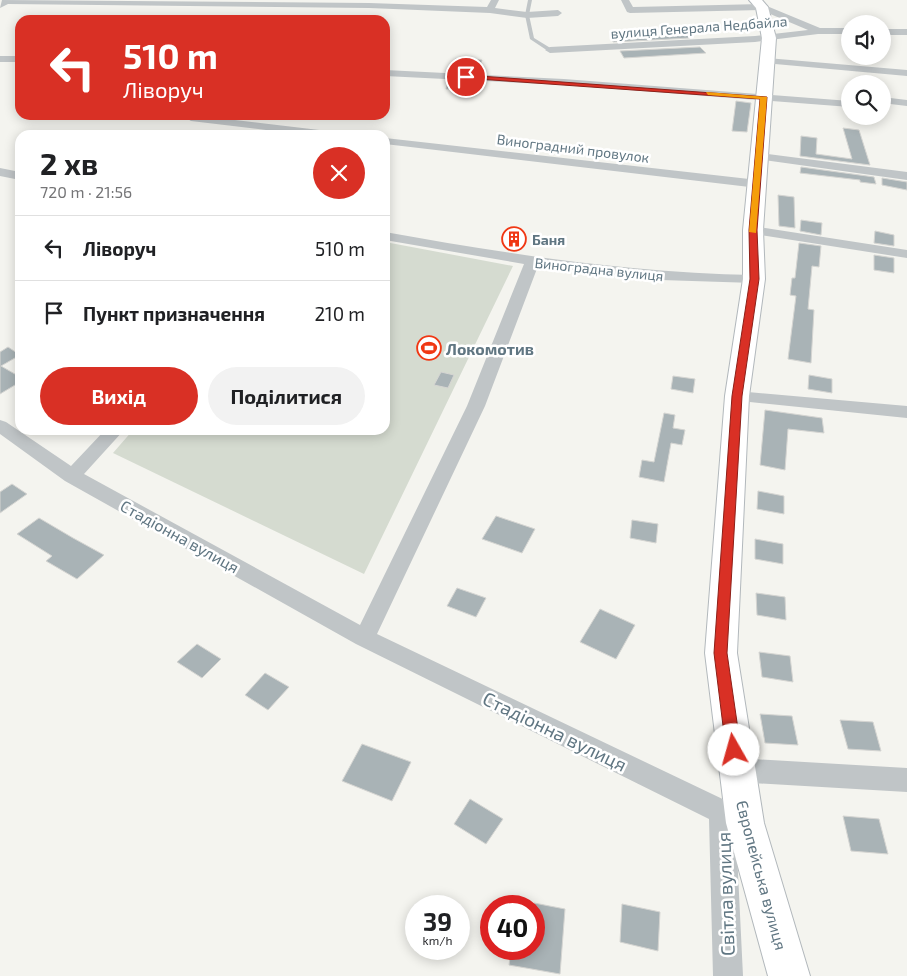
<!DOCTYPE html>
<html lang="uk">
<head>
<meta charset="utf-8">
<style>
	:root { --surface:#fff; --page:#f2f2f2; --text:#202124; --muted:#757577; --line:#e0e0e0; --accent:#d93025 }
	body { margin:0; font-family:"Exo 2",sans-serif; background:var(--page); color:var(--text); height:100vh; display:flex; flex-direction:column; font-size:19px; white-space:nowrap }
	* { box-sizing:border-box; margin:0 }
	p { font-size:16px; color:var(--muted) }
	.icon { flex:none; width:28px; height:28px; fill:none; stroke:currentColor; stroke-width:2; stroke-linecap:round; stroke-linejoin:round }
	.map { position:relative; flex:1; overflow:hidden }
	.drawer { position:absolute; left:15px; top:130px; width:375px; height:305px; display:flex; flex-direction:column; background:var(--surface); border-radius:15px; box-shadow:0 2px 12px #0003 }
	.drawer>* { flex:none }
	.top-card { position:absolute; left:15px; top:15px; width:375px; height:105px; border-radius:15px; box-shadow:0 2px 12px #0003; background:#d93025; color:#fff; overflow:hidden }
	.buttons { position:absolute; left:841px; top:15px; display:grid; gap:10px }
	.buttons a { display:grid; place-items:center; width:50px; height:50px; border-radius:50%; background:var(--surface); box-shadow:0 2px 12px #0003; font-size:25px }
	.speed { position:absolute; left:405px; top:895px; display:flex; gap:10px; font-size:25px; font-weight:700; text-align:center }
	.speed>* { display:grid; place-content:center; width:65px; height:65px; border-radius:50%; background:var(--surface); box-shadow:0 2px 12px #0003; line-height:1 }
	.speed small { font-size:12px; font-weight:400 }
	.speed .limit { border:8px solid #d22; background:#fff; color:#111 }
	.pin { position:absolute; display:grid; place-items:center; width:42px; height:42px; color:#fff; margin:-21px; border:2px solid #fff; border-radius:50%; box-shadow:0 1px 5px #0007 }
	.me { position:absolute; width:55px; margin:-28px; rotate:353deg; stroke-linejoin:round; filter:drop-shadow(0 0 4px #0008) }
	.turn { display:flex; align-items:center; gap:18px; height:105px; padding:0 25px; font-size:22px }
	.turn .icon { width:65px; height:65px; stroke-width:2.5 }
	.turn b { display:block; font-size:35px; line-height:42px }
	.round { display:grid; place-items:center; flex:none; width:52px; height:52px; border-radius:26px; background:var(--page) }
	.overview { display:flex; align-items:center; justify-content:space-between; height:85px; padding:0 25px }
	h1 { font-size:30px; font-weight:700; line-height:38px }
	.cta { display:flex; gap:10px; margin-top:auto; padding:10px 25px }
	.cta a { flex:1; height:58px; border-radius:30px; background:var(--accent); color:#fff; font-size:20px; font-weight:700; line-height:58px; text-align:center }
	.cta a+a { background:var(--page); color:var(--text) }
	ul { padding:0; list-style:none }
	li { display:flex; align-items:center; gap:15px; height:65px; padding:0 25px; border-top:1px solid var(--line) }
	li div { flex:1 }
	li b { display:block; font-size:19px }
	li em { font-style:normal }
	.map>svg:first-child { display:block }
	.green { fill:#d5dbd0 }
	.building { fill:#a9b3b6; stroke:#d5d5d2 }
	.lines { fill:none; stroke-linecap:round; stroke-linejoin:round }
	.secondary-casing { stroke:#b2b8bc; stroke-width:2 }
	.lane { fill:#c0c5c7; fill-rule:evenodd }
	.street { fill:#c0c5c7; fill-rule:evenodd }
	.secondary { fill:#fff; fill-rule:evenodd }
	.route { fill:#d93025; stroke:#8d1f18 }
	.slow { fill:#f59e0b }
	.labels { text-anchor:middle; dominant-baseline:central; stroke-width:5; stroke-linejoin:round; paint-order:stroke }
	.far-street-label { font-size:14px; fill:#607682; stroke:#fff }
	.far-poi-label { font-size:14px; font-weight:bold; fill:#607682; stroke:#fff; text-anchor:start }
	.poi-label { font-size:16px; font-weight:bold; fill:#607682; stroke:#fff; text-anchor:start }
	.street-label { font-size:16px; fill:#607682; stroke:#fff }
	.near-street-label { font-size:19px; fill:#607682; stroke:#fff }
</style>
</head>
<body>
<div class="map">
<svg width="907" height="976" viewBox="0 0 907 976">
	<rect width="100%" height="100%" fill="#f4f4ef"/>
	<path class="green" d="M385 242 513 266 364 574 113 453 133 430H385Z"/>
	<path class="building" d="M687 35 690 38 613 42 611 38Z
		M700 47 706 53 624 58 620 51Z
		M455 59 482 60 477 73 451 71Z
		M448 81 474 82 471 89H446Z
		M736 101 751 103 747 132 732 131Z
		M843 128 859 130 870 165 800 156 801 136 817 138 816 154 852 159Z
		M801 167 874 177 876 184 860 182V180L800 173Z
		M882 178 907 182V190L882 185Z
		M778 195 794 197 795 228 779 226Z
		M801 220 822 223 821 235 800 231Z
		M875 231 894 235V246L874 243Z
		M799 243 821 246 819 267 812 266 808 309 814 310 811 363 788 359 796 296 790 295 792 278H795Z
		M874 255 894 258V273L874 270Z
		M8 347 20 355 1 366 20 377V382L0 394V352Z
		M441 372 454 375 448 388 434 385Z
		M809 375 832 379V393L808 389Z
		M673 376 695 379 693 393 671 389Z
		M765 410 822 418 824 433 788 429 785 470 760 465Z
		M664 413 675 415 673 428 685 430 682 445 671 443 664 482 639 477 642 460 654 462Z
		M12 484 27 494 0 513V492Z
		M758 491 784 496V514L757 509Z
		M496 516 535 529 522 553 482 539Z
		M39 518 73 538 104 555 77 579 46 561 52 556 17 534Z
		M632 520 658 524 656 543 630 538Z
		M755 539 783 544V564L755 559Z
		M457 588 486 598 476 617 447 606Z
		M756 593 785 597 786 620 757 615Z
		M600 609 635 625 616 659 580 642Z
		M197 644 221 659 202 678 177 662Z
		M759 652 790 656 793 682 762 677Z
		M265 673 289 687 268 710 245 695Z
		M760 714 792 716 798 745 765 743Z
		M840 720 873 722 881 751 848 749Z
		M362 744 411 762 392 801 342 781Z
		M470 799 503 819 486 844 454 824Z
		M843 816 879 819 888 854 851 851Z
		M534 903 565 909 560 974 509 965 511 949H534Z
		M622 904 660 912 658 951 620 942Z"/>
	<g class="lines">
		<g class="secondary-casing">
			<path id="secondary" d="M749 0H762L768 7 776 38 763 230 765 279 749 396 737 653 764 823 810 976H768L726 823 705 653 725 396 743 279V230L762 38 756 8Z"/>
		</g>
		<path class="lane" d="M528 0H532L529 15 534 38 552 49V51H548L530 39 525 15Z"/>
		<path class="street" d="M2 0 369 3 487 7 491 0H499L495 8 527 12 558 10 562 13 558 16 527 18 490 13 369 8 8 4 0 8Z
			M621 0H629L633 7 762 4 820 28H850V34H818L755 42 550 53 545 50 550 47 755 36 808 30 761 10 630 13 627 12Z
			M882 29H907V35H882Z
			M0 56H20V62H0Z
			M767 58 907 70V76L764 63 762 61Z
			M385 70 564 79 850 101V107L564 85 385 76Z
			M882 97 907 100V106L882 103Z
			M193 115 336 132 342 135H307L191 121 186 118Z
			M385 138 758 180 764 184 758 188 385 144Z
			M760 153 907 172V180L756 159 754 157Z
			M0 168 20 172V180L0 176Z
			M753 226 907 250V258L748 233 746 230Z
			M385 232C508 254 629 273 754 275L761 279 754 283 661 280 538 266 485 406 377 634 754 814 758 823 754 832 745 836 736 832 743 976H713L709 819 356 644 65 481 0 434V420L6 422 71 466 105 430H124L84 474 360 625 467 406 524 264 385 240Z
			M737 391 907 406V418L731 400 729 396 731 392Z
			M736 758 907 768V792L736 782 727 778 724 770 727 762Z"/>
		<use href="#secondary" class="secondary"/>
	</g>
	<path class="route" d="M466 75 767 97 757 230 759 279 742 396 727 653 741 750 739 755 734 757 729 755 726 750 714 653 732 396 750 279 749 230 760 99 464 78Z"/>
	<path class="slow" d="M706 92 767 97 756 233 749 232 760 99 708 95Z"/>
	<defs>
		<g id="building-ring" transform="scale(1.25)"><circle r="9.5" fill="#fff" stroke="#f03713" stroke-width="1.5"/><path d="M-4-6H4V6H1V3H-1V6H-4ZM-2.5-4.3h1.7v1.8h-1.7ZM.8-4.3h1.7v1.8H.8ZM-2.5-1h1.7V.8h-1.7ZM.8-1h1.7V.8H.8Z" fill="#f03713"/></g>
		<g id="stadium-ring" transform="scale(1.25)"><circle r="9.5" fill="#fff" stroke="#f03713" stroke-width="1.5"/><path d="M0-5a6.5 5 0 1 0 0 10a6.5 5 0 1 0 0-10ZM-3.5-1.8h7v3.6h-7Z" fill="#f03713"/></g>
	</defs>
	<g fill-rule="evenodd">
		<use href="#building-ring" x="514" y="239"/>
		<use href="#stadium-ring" x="429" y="348"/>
	</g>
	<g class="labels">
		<g class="far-street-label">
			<text transform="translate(699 27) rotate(-4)">вулиця Генерала Недбайла</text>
			<text transform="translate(573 148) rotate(7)">Виноградний провулок</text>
			<text transform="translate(599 269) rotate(6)">Виноградна вулиця</text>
		</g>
		<g class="far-poi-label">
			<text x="532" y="239">Баня</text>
		</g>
		<g class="poi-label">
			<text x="446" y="348">Локомотив</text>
		</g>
		<g class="street-label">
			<text transform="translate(180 536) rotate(29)">Стадіонна вулиця</text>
			<text transform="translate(762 875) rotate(75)">Європейська вулиця</text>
		</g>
		<g class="near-street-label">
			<text transform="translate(555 731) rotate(26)">Стадіонна вулиця</text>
			<text transform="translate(725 894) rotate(-92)">Світла вулиця</text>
		</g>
	</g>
</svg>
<div class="buttons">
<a><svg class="icon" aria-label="sound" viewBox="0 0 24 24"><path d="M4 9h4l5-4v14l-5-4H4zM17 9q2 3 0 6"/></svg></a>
<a><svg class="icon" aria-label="search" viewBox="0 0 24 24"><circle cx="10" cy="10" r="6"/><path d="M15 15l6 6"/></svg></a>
</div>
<div class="speed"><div>39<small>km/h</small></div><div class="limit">40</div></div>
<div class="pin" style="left:466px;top:77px;background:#d93025"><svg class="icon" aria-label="arrive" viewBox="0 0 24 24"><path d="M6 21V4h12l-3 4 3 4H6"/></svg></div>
<svg class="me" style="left:734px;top:750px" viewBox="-20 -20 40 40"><circle r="19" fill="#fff"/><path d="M0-13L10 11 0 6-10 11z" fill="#d93025"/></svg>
<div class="top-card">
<div class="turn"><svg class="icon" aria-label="left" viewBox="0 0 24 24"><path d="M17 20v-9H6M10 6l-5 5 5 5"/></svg><div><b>510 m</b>Ліворуч</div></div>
</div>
<section class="drawer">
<div class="overview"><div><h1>2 хв</h1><p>720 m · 21:56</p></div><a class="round" style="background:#d93025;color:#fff"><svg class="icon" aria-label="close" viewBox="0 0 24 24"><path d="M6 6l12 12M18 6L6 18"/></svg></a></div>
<ul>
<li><svg class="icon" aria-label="left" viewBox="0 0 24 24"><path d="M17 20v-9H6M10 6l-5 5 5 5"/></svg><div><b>Ліворуч</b></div><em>510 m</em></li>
<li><svg class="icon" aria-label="arrive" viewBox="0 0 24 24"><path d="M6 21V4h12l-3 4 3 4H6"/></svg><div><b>Пункт призначення</b></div><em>210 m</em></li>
</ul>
<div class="cta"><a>Вихід</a><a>Поділитися</a></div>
</section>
</div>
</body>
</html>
